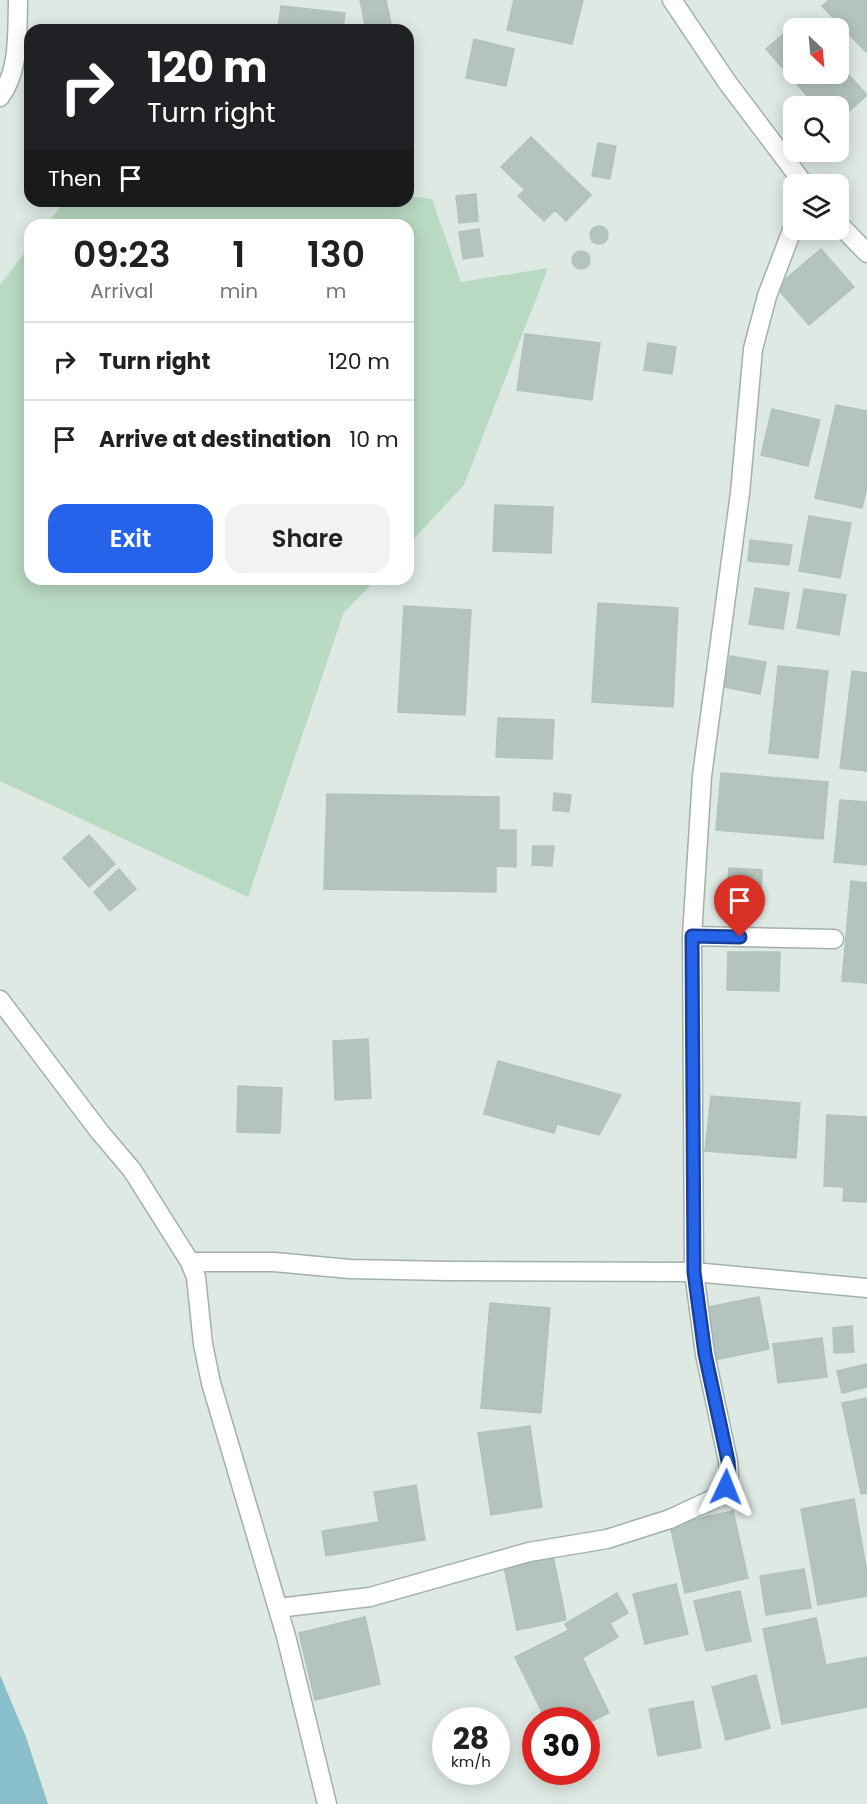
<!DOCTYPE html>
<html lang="en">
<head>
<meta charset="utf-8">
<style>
	:root { --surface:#fff; --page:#f2f2f2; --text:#202124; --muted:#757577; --line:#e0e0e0; --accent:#2563eb }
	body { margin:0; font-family:Poppins,sans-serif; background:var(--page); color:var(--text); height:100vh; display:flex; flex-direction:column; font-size:22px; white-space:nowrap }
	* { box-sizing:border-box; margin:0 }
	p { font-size:20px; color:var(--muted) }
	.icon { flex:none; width:33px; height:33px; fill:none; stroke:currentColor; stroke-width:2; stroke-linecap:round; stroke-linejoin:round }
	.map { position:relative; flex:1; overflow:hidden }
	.panel { position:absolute; left:24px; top:219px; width:390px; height:366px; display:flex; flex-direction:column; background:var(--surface); border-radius:18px; box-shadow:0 3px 15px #0003 }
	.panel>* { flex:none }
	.top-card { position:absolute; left:24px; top:24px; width:390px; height:183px; border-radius:18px; box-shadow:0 3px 15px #0003; background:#202124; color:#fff; overflow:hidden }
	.needle { width:39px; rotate:154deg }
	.controls { position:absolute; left:783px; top:18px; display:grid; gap:12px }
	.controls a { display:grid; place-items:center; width:66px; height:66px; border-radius:12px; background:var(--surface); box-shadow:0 3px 15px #0003; font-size:30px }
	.speed { position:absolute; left:432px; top:1707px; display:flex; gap:12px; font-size:30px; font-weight:700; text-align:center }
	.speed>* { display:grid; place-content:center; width:78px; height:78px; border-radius:50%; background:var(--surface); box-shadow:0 3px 15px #0003; line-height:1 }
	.speed small { font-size:15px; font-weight:400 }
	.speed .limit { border:9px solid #d22; background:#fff; color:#111 }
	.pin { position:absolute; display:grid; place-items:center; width:51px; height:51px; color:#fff; margin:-62px -26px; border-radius:50% 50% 50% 0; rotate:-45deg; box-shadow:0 0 6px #0007 }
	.pin .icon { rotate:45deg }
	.me { position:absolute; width:66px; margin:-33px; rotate:2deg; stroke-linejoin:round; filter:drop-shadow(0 0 4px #0008) }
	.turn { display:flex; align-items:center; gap:21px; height:126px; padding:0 24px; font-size:27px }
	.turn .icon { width:78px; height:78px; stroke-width:2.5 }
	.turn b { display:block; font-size:42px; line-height:51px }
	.then { display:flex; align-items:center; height:57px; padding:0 24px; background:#0003; gap:12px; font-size:22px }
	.eta { display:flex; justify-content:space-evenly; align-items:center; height:102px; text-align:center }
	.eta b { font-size:36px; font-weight:600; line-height:42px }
	.button { display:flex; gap:12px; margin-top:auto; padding:12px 24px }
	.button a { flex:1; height:69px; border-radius:18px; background:var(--accent); color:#fff; font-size:24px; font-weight:600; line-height:69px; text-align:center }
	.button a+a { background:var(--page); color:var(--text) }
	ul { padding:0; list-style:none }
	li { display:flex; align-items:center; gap:18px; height:78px; padding:0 24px; border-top:2px solid var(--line) }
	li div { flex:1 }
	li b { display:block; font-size:22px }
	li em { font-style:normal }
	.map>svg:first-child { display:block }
	.green { fill:#b8d9c2 }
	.water { fill:#89becb }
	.building { fill:#b4c3bd; stroke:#b1c2bc; stroke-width:1.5 }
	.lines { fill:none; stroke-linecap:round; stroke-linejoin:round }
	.minor-casing { stroke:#a2b0ab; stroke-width:21 }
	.minor { stroke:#fff; stroke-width:18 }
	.route-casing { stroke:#184099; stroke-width:15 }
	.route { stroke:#2563eb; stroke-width:10 }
</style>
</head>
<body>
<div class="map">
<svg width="867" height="1804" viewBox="0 0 867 1804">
	<rect width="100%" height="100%" fill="#dee9e4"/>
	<path class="green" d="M408 196 432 199 461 282 548 268 464 485 408 545V225H46L65 201H408Z
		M30 246V579H376L343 614 248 897 0 781V285Z"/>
	<path class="water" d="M0 1675 26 1737 48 1804H0Z"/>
	<path class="building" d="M360 0H386L392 28 366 30Z
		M514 0H583L572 44 507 30Z
		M829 0H867V53L822 6Z
		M281 6 345 13 343 30H278Z
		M801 19 809 28H794V74H838V63L867 95 838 121V106H816L766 49Z
		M474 39 514 49 506 86 466 78Z
		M531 137 591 195 566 221 555 210 544 221 518 196 525 190 501 167Z
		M598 143 616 146 610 179 592 176Z
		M476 194 478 221 459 223 456 196Z
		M590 235a9 9 0 1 1 18 0a9 9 0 1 1-18 0Z
		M479 229 483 256 463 259 459 232Z
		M821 249 854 287 809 325 776 287Z
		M572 260a9 9 0 1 1 18 0a9 9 0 1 1-18 0Z
		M525 334 600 343 592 400 517 390Z
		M648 343 676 347 672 374 644 370Z
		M836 405 867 411V486L862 508 815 498Z
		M772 409 820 420 808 466 761 455Z
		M495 505 553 507 551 553 493 551Z
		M809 516 851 523 840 578 799 571Z
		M750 540 792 545 789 565 748 561Z
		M755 588 789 593 783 629 749 624Z
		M804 589 846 595 839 635 797 628Z
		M598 603 678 608 673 707 592 702Z
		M404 606 471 610 465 715 398 712Z
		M730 656 766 662 760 694 724 687Z
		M778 666 828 671 818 758 769 753Z
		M852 671 867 673V771L840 768Z
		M498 718 554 720 552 759 496 757Z
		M721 773 828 782 823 839 716 830Z
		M554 793 571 795 569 812 553 810Z
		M327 794 499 797V830H516V867L496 866V892L324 889Z
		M840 800 867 802V865L834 862Z
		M89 835 115 864 89 887 63 858Z
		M533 846H554L552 866 532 865Z
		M729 868 762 870 761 892 727 890Z
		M119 869 136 889 110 911 94 892Z
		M851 881 867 883V983L842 981Z
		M728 952H780L779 991 727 990Z
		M368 1039 371 1098 335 1100 333 1041Z
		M498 1061 621 1095 599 1135 557 1124 554 1133 484 1114Z
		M238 1086 282 1088 280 1133 237 1132Z
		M711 1096 800 1103 796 1158 705 1151Z
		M827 1115 867 1117V1202L843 1201 844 1187 824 1186Z
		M759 1297 769 1349 713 1360 703 1308Z
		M490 1303 550 1308 541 1413 481 1408Z
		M852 1326 854 1352 834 1353 833 1328Z
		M822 1338 827 1377 778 1383 773 1344Z
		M867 1364V1387L842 1393 837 1371Z
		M867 1398V1493L861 1494 842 1403Z
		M530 1426 542 1507 491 1515 478 1433Z
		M416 1485 425 1540 326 1556 322 1531 379 1522 374 1492Z
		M854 1499 867 1573V1596L818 1605 801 1509Z
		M733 1511 748 1578 685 1593 670 1525Z
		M553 1556 566 1620 517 1630 504 1567Z
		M804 1569 811 1608 766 1615 760 1576Z
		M676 1584 688 1634 645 1644 633 1594Z
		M740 1591 751 1641 706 1651 694 1601Z
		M617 1593 628 1613 610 1623 618 1637 584 1657 565 1624Z
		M365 1617 380 1684 315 1700 299 1633Z
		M816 1618 826 1665 867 1657V1707L782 1724 763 1629Z
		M569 1630 609 1713 586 1724V1720H546L515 1657Z
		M756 1675 770 1728 726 1740 712 1687Z
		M693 1701 701 1748 658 1756 649 1709Z"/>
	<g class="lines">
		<g class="minor-casing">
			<path id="minor" d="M672 0 727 82 804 184
				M0 97C20 70 17 33 18 0
				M838 223 867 253
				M692 936 834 939
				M0 1000 99 1131 132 1170 190 1262 196 1277 203 1344 211 1383 286 1636 327 1804
				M190 1262H274L350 1269 447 1271 694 1272 867 1288
				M278 1608 370 1597 529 1552 607 1539 670 1519 713 1499 726 1487 729 1475 728 1461 705 1354 694 1272 692 936 702 776 740 493 753 349 767 296 794 225"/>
		</g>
		<use href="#minor" class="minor"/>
	</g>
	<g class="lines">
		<g class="route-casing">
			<path id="route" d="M726 1487 729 1475 728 1461 705 1354 694 1272 692 936 740 937"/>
		</g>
		<use href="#route" class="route"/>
	</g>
</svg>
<div class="controls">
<a><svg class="needle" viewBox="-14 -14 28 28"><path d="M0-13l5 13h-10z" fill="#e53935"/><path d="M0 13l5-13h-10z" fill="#757577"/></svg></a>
<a><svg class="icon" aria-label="search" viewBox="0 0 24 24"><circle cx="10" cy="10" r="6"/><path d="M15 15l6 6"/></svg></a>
<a><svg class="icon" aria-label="layers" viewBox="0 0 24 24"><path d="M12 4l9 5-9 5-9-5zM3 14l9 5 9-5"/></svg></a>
</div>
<div class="speed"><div>28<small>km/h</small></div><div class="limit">30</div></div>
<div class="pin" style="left:740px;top:937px;background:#d93025"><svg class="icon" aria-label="arrive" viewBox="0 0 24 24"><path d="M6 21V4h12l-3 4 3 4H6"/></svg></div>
<svg class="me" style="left:726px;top:1487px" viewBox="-20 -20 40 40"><path d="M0-17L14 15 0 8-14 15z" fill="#2563eb" stroke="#fff" stroke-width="4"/></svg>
<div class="top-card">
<div class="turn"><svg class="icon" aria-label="right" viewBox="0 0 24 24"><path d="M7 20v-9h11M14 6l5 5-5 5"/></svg><div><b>120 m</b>Turn right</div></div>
<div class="then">Then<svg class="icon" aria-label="arrive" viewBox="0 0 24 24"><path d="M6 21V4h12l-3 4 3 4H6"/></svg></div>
</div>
<section class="panel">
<div class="eta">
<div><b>09:23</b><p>Arrival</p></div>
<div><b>1</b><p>min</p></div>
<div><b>130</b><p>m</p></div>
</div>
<ul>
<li><svg class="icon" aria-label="right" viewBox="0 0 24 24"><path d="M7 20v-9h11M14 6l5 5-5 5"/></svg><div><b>Turn right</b></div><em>120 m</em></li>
<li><svg class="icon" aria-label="arrive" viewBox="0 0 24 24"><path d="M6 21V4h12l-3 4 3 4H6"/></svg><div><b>Arrive at destination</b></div><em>10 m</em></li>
</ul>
<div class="button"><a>Exit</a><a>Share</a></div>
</section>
</div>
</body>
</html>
